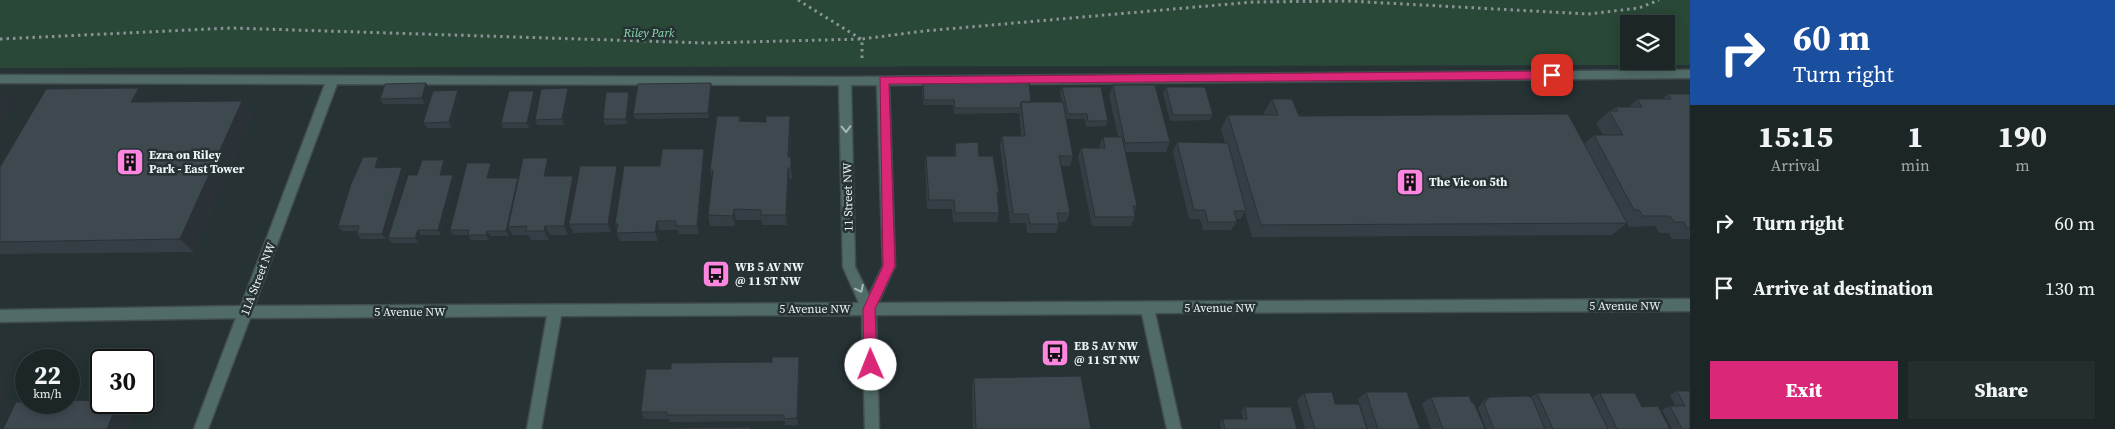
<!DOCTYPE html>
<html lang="en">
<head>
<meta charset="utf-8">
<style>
	:root { --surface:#1c2627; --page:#252e2f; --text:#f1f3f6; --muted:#a0a5a7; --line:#3a4344; --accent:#db2777 }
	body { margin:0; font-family:"Source Serif 4",serif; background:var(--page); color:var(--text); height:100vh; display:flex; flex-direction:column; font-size:19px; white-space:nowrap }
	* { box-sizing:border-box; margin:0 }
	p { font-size:16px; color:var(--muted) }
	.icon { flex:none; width:28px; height:28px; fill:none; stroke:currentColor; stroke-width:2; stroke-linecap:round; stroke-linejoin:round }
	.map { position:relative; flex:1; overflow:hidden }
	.drawer { display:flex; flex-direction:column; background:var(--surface); width:425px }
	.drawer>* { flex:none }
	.guide { background:#1a4fa0; color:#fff; overflow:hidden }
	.tools { position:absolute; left:1620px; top:15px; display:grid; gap:10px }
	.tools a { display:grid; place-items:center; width:55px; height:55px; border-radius:0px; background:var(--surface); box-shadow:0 2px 12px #0003,0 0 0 1px var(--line); font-size:25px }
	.speed { position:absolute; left:15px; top:349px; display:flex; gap:10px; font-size:25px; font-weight:700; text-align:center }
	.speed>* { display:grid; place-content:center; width:65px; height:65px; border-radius:50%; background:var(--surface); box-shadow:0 2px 12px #0003,0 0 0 1px var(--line); line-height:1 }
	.speed small { font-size:12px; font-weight:400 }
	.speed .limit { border:2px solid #111; border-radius:8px; background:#fff; color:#111 }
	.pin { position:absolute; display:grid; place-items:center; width:42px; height:42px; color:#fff; margin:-21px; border-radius:10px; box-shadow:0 2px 8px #0006 }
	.me { position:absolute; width:55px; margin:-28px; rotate:359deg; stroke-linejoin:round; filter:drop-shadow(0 0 4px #0008) }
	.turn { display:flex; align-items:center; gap:18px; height:105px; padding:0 20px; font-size:22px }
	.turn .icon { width:65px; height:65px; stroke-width:2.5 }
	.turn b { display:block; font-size:35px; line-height:42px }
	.eta { display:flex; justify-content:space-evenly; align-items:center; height:85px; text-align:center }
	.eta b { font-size:30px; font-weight:800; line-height:35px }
	.action { display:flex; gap:10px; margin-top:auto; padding:10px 20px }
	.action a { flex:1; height:58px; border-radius:0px; background:var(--accent); color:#fff; font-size:20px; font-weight:800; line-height:58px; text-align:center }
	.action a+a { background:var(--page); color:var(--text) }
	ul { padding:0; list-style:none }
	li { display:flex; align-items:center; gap:15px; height:65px; padding:0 20px }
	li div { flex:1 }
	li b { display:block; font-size:19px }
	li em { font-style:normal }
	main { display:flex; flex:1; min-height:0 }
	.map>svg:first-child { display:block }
	.green { fill:#2a4837; fill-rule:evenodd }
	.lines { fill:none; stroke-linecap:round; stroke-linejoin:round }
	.minor-casing { stroke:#424d4f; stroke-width:3 }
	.path { stroke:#899395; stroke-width:3; stroke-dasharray:2.5 4; stroke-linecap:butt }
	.minor { fill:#516c68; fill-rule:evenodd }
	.wall { fill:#353e44 }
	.shaded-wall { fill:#2b3237 }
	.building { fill:#3e484f; stroke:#2b3237 }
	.oneway { stroke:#a7b7b7 }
	.route { fill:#db2777; stroke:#8e194d }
	.labels { text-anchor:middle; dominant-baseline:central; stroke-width:5; stroke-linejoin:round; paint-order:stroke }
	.park-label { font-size:12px; font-style:italic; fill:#8edfb1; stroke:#263234 }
	.poi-label { font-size:12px; font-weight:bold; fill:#edf5f7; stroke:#263234; text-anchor:start }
	.street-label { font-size:12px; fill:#edf5f7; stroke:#263234 }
</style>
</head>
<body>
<main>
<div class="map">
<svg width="1690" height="429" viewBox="0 0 1690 429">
	<rect width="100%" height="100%" fill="#263234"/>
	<path class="green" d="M0 0H1690V65L0 68ZM1629 24H1666V61H1629Z"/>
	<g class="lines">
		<g class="minor-casing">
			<path id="minor" d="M1690 70V78L889 85 895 266 878 303 1690 299V311L1155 313 1181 429H1167L1142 314 876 315 879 429H865L862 315 561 316 541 429H527L547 316 250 318 208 429H194L236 318 0 322V310L241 306 325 84 0 83V75L845 77ZM337 84 839 85 843 267 859 303 254 306ZM851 85H877L883 266 869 295 855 267Z"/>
		</g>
		<path class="path" d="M798 0 861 39
			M0 39 231 28 706 43 862 39
			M862 58V39L924 31 1253 2 1348 1 1588 14 1639 8 1659 0"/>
		<use href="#minor" class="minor"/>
	</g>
	<path class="wall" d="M426 83 429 89 425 104H383L380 99Z
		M923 83 1031 102H1062L1060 93 1062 87 1108 121 1106 126 1086 127 1085 119H1066L1073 156 1070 166H1061L1070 213 1066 222H1059V224L1056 233H1027L1026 223H1010L1000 146 1002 136H1021L1019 113 954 114 953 105H923L922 88Z
		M1113 85 1170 142 1166 152H1125L1137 206 1134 212 1135 217 1131 226H1092L1078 157 1081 148H1100L1099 146 1103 137H1118L1109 95Z
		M1166 87 1213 115 1210 120 1170 121 1163 93Z
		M139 88 152 102 253 114 194 252 0 254V167Z
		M568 88 570 94 564 125H537L535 120Z
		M712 89 709 118 635 119 633 114Z
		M458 90 461 96 452 128H427L423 123Z
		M534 91 537 97 529 128H503L501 123Z
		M1668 94H1690V239H1672L1669 233H1659L1655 226 1629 227 1627 223 1612 235 1252 237 1245 212 1240 219H1236L1237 222 1231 230H1203L1200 219H1189L1173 152 1177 142 1225 143 1221 129 1228 115H1265L1264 112 1272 99 1299 116 1584 144 1594 135H1603L1596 123 1609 111H1610L1615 107H1629L1637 99H1662Z
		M630 98 628 124 605 125 603 119Z
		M740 116 741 121 791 127 790 157 792 169V179H789L787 225H762V220H736L735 226H710L708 215 712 178 710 170Z
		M955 144 979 156 999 192 997 200 999 213 997 222H953L952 209H927L925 165 926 156H954Z
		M706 158 699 234H679L678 230H659L658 241H620L616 233 617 229 615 224 660 166Z
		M444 160 448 165 445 175H453L456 180 441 235H421L419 243H392L388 238 417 175Z
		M382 162 380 168 406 173 386 239H361L357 234 358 231H342L338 226Z
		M552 167 550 176H573L577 183 620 175 611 232 573 233 570 226 568 235H550L549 240H531L528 235H513L510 231 509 236H490L489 240H471L468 235H453L450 230 494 168 491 178 518 179Z
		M800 365 798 425H785V421L670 422 669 419H644L641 412 671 369Z
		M974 378 1091 429H973L972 385Z
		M1677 391H1690V429H1672L1662 410 1670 406H1675L1670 395Z
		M1366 392 1420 429H1368L1358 399Z
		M1304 393 1335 404 1367 429H1305L1297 400Z
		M1537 393 1608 429H1431L1422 404 1431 397 1472 403 1485 429H1486L1478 408 1483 401 1489 397H1531Z
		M1600 393 1642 407 1670 429H1608L1593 397Z
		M1245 407 1297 429H1221L1220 423 1223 419H1243L1241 411Z"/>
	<path class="shaded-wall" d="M426 83 429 89 425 104 422 98Z
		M711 83 712 89 709 118 708 113Z
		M139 88 152 102H131Z
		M568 88 570 94 564 125 562 119Z
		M0 90 14 103 0 126Z
		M458 90 461 96 452 128 449 122Z
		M534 91 537 97 529 128 527 123Z
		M629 92 630 98 628 124 626 119Z
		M242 101 253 114 194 252 180 239Z
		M790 116 791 127 789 169 788 157Z
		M704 149 706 158 699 234 697 226Z
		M378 157 382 162 379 173 375 168Z
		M791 157 792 169V179L791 168Z
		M548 158 552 167 549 185 544 176Z
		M444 160 448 165 443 180 440 175Z
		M491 163 494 168 490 183 487 178Z
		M617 166 620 175 611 232 608 224Z
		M402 167 406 173 386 239 382 234Z
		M788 168 789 179 787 225 786 215Z
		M453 175 456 180 441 235 438 230Z
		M573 176 577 185 569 224 570 226 568 235 564 226Z
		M518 178 520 183 508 227 510 231 509 236 506 231Z
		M734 209 736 220 735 226 733 216Z
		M657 221 659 230 658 241 655 232Z
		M545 226 550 235 549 240 544 231Z
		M418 230 421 235 419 243 415 238Z
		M487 231 490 236 489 240 486 235Z
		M799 357 800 365 798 425 797 418Z
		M0 383 10 389 0 408Z
		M118 402 135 412 128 429H107Z"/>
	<path class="building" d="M1029 82 1031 102H1021L1020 108H955L954 100H924L923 83Z
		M426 83 422 98 380 99 385 84Z
		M711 83 708 113 633 114 638 84Z
		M1113 85H1155L1170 142 1125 143Z
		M1062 87H1101L1108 121H1088L1087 114H1068Z
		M1166 87H1205L1213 115H1173Z
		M139 88 131 102 242 101 180 239 0 242V167L46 89Z
		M568 88 562 119 535 120 541 89Z
		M458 90 449 122 423 123 433 91Z
		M509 91H534L527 123H501Z
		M606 92H629L626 119H603Z
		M1668 94H1690V228H1687L1684 222H1674L1670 216H1643L1639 210H1634L1594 135H1623L1609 111H1618L1615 107H1642L1637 99H1671Z
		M1272 99H1292L1299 116 1568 114 1627 223 1261 225 1228 115H1278Z
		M1021 102H1063L1073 156H1059L1070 213H1057L1059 224H1030L1028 214H1013L1002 136H1025Z
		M717 116H740L739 121 766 122V116H790L788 157H791V168H788L786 215H761V210L734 209 733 216 708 215 713 170H710Z
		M1103 137H1122L1137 206H1133L1135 217H1095L1081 148H1105Z
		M978 142 979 156H993L999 192H997L999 213H955L954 200H929L926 156H956L955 144 957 143Z
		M1177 142 1228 143 1246 211H1234L1237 222H1208L1205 210H1194Z
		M662 149H704L697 226H676V221H657L655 232 616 233 618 224H615L624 166H660Z
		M363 157H378L375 168 402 167 382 234H357L359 226H338L351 184Z
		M523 158H548L544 176H573L564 226H545L544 231H526L527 226 508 227Z
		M422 160H444L440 175H453L438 230H418L415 238H388L408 175H417Z
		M467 163H491L487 178H518L506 231H487L486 235H468L469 230H450Z
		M580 166H617L608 224H569Z
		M772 357H799L797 418 784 419V415H667V412H641L646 369H671V363L772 362Z
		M1081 376 1091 429H976L974 378Z
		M1677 391H1690V429H1682L1670 406H1685Z
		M1332 392 1335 404H1359L1367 429H1315L1304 393Z
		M1366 392H1407L1420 429H1378Z
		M1537 393H1590L1608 429H1553Z
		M1600 393H1635L1642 407 1658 406 1670 429H1617Z
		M1469 396 1472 403H1474L1485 429H1488H1443L1431 397Z
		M1529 396 1533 400 1545 429H1494L1484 404 1489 397Z
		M69 400 101 401V402H118L107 429H3L16 402H69Z
		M1245 407H1291L1297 429H1225L1223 419H1247Z
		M751 427V429H676L677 428Z"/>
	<defs><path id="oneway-chevron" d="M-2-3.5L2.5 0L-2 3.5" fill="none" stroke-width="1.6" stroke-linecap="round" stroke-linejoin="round" transform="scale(1.25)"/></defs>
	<g class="oneway">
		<use href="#oneway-chevron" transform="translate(846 129) rotate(89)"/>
		<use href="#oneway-chevron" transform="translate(860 289) rotate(64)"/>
	</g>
	<path class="route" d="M1552 71 1557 75 1552 79 889 84 895 266 875 309 877 365 875 369 871 371 866 369 864 365 863 309 883 266 880 77Z"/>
	<defs>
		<g id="building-square" transform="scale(1.4375)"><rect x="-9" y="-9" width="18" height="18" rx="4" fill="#fe86e0" stroke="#263234"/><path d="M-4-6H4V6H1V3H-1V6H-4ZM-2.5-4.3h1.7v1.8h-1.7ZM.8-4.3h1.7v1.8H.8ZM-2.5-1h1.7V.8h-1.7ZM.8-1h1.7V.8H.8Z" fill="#111"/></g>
		<g id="bus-square" transform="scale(1.4375)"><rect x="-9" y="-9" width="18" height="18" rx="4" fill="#fe86e0" stroke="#263234"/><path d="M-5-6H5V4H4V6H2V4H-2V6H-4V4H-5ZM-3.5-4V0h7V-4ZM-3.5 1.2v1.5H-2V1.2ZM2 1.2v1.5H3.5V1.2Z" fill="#111"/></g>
	</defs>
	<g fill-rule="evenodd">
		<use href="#building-square" x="130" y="162"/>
		<use href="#building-square" x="1410" y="182"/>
		<use href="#bus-square" x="716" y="274"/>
		<use href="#bus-square" x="1055" y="353"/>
	</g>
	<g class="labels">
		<g class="park-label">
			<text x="649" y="33">Riley Park</text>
		</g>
		<g class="poi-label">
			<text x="149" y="155">Ezra on Riley<tspan x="149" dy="14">Park - East Tower</tspan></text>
			<text x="1429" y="182">The Vic on 5th</text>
			<text x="735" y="267">WB 5 AV NW<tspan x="735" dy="14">@ 11 ST NW</tspan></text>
			<text x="1074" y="346">EB 5 AV NW<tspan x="1074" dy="14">@ 11 ST NW</tspan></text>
		</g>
		<g class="street-label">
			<text transform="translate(848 197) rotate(-91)">11 Street NW</text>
			<text transform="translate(258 279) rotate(-69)">11A Street NW</text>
			<text x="1625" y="306">5 Avenue NW</text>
			<text x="1220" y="308">5 Avenue NW</text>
			<text x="815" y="309">5 Avenue NW</text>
			<text x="410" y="312">5 Avenue NW</text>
		</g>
	</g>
</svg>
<div class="tools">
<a><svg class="icon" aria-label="layers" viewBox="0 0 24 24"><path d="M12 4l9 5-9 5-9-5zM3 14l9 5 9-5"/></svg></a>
</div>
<div class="speed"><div>22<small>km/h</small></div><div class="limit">30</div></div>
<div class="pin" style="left:1552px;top:75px;background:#d93025"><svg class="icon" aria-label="arrive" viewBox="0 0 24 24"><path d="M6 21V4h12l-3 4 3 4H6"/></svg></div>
<svg class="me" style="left:871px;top:365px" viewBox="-20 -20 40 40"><circle r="19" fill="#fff"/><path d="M0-13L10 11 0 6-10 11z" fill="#db2777"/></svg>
</div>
<section class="drawer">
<div class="guide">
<div class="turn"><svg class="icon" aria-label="right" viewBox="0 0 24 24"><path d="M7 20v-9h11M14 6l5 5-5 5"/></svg><div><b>60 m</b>Turn right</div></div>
</div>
<div class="eta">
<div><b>15:15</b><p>Arrival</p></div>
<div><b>1</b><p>min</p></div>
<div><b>190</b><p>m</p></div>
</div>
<ul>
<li><svg class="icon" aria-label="right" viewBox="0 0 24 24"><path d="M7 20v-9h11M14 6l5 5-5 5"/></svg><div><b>Turn right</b></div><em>60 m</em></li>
<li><svg class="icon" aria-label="arrive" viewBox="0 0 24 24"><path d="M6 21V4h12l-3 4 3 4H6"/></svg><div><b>Arrive at destination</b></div><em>130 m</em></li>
</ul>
<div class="action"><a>Exit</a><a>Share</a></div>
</section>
</main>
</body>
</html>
